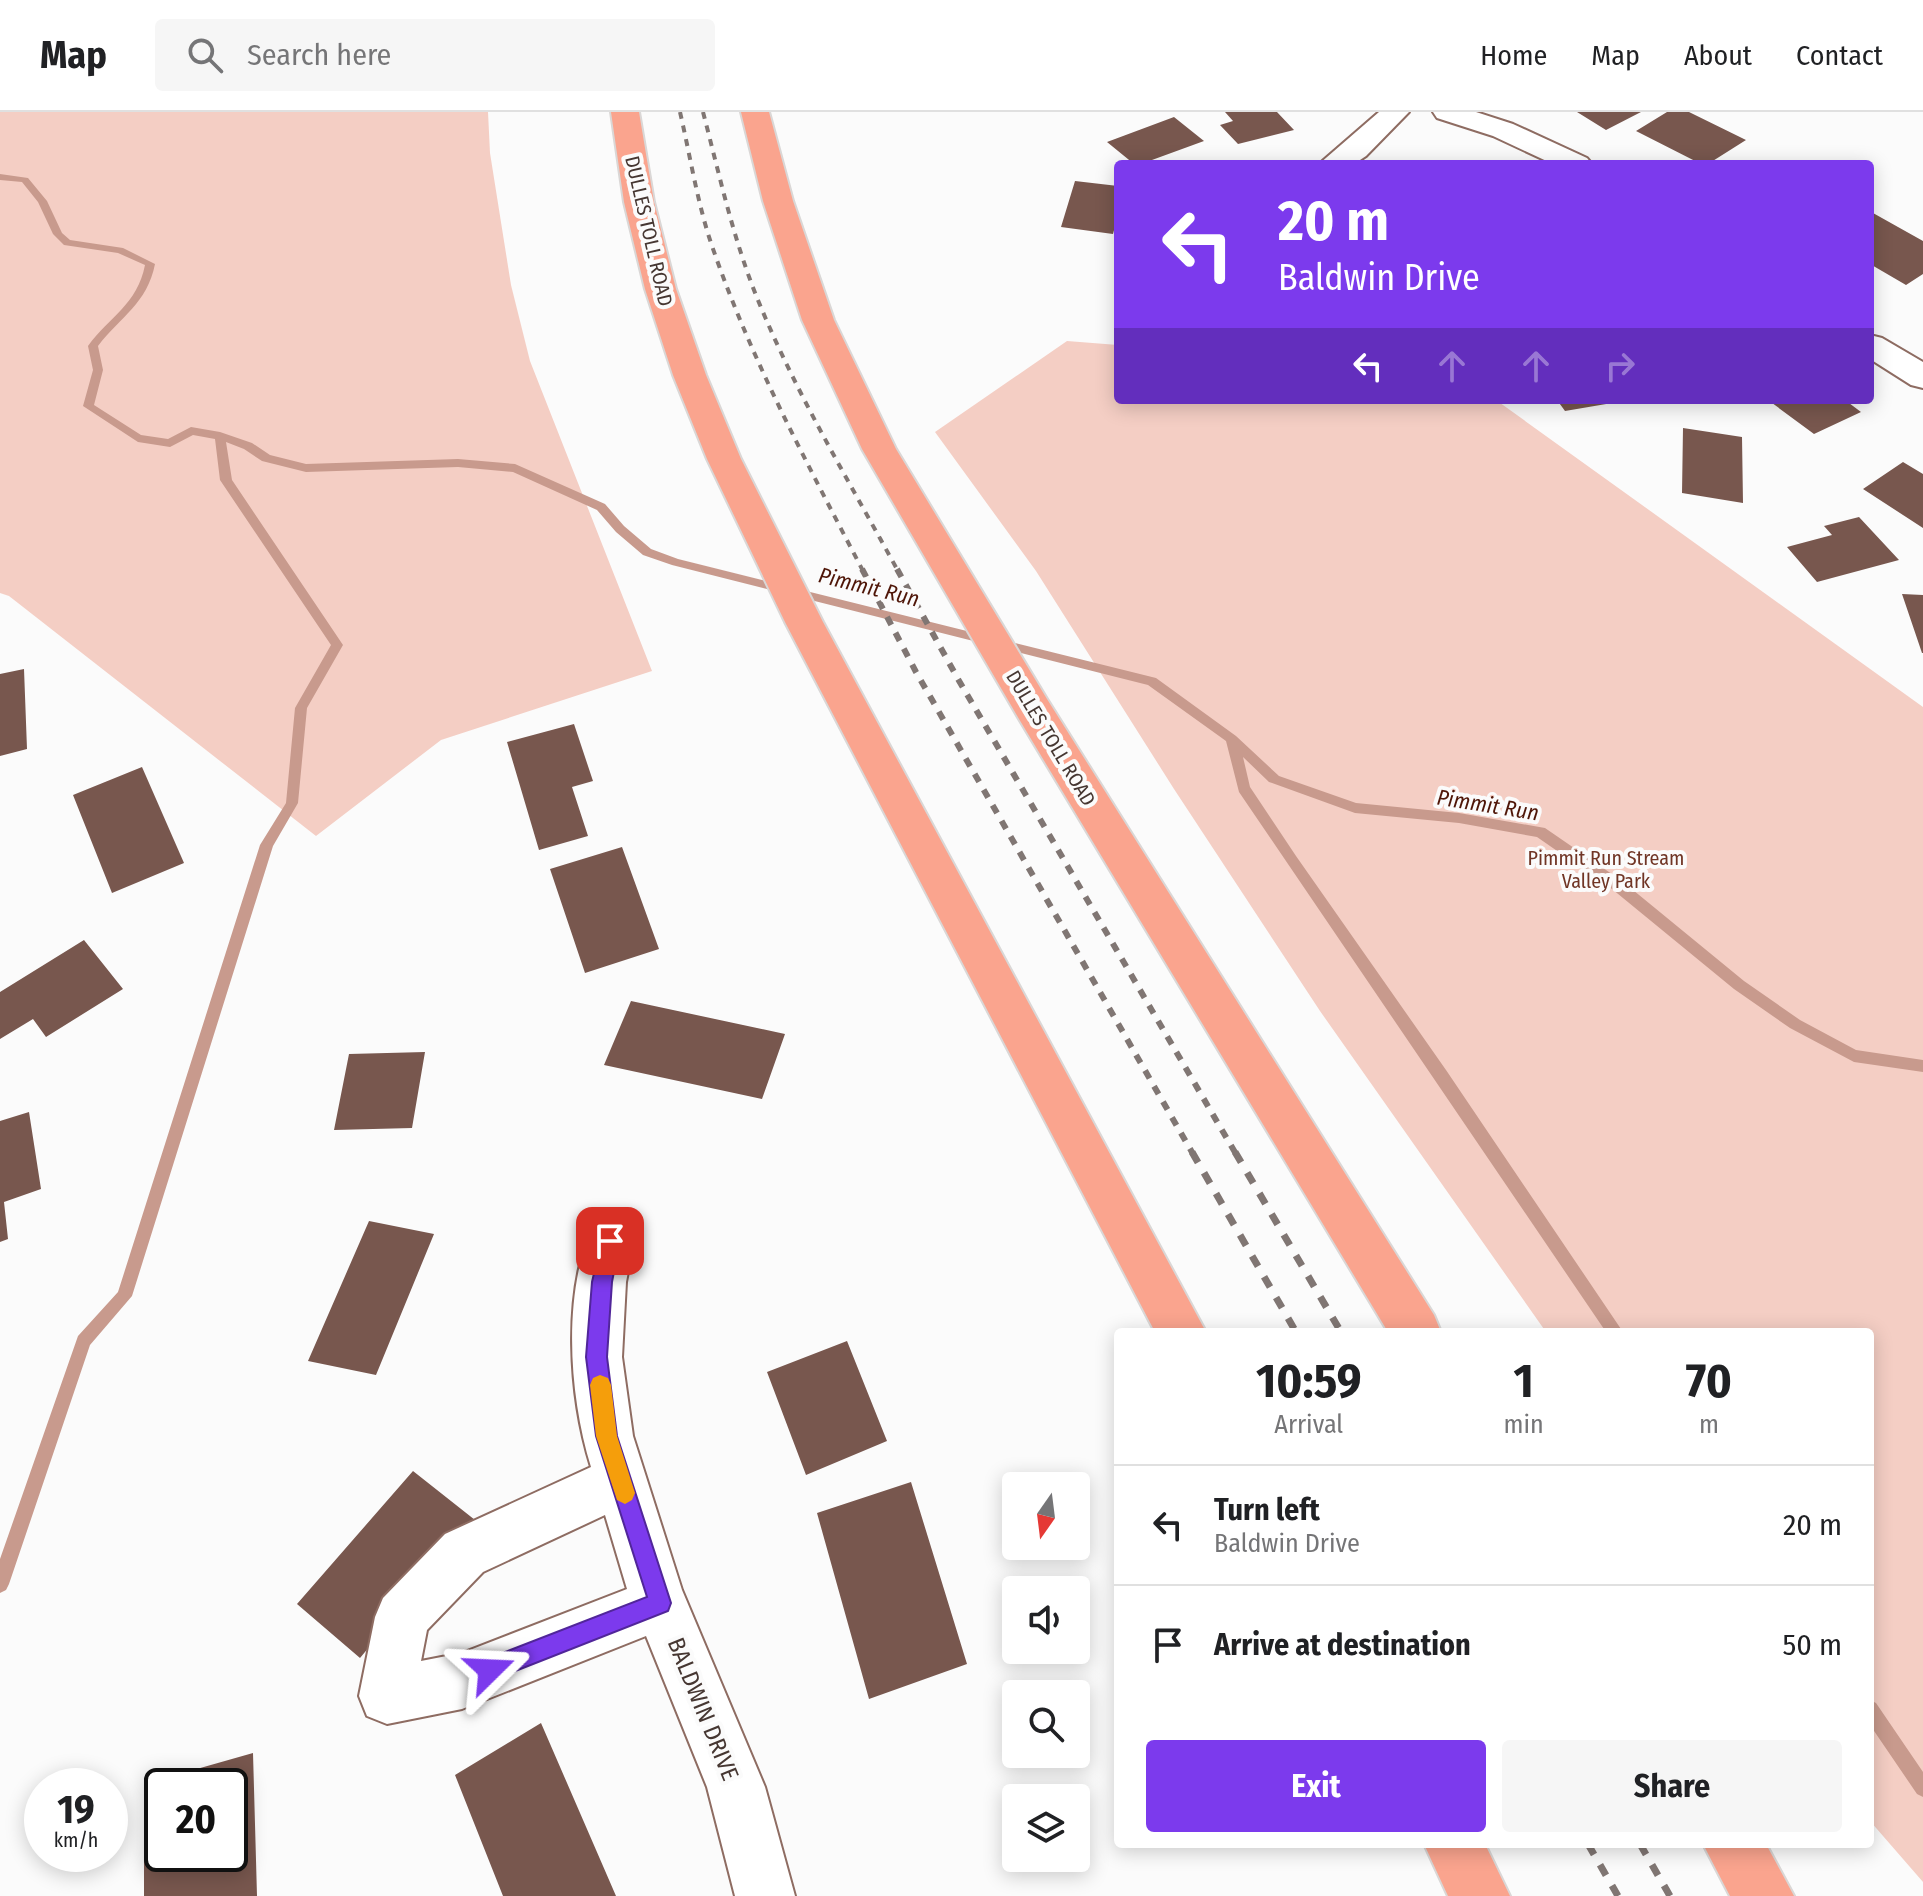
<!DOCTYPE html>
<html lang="en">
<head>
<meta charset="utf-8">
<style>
	:root { --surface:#fff; --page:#f6f6f6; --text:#202124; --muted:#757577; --line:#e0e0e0; --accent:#7c3aed }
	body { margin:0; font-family:"Fira Sans Condensed",sans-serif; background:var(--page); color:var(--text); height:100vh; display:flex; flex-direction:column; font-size:30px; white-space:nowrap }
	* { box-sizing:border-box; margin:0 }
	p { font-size:26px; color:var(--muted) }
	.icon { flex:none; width:44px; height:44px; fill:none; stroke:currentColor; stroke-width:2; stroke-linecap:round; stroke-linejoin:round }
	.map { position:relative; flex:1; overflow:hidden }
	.sheet { position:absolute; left:1114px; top:1216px; width:760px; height:520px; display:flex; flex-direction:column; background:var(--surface); border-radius:8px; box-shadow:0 4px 20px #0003 }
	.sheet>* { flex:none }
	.top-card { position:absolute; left:1114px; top:48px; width:760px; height:244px; border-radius:8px; box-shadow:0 4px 20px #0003; background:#7c3aed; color:#fff; overflow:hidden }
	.needle { width:52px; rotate:194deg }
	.fabs { position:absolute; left:1002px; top:1360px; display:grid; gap:16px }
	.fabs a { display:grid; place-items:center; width:88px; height:88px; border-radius:8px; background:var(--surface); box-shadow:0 4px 20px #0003; font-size:40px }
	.speed { position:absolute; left:24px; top:1656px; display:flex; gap:16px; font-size:40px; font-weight:700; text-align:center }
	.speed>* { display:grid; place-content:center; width:104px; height:104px; border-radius:50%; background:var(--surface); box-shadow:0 4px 20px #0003; line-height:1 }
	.speed small { font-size:20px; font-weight:400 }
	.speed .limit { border:4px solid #111; border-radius:12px; background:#fff; color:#111 }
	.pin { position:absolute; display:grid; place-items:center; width:68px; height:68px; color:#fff; margin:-34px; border-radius:16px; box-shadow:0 4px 12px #0006 }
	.me { position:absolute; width:88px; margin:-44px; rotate:69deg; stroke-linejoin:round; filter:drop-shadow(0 0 6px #0008) }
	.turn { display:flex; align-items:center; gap:28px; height:168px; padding:0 32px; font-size:36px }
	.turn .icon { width:104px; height:104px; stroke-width:2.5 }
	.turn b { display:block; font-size:56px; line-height:68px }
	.lanes { display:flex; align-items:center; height:76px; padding:0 32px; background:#0003; justify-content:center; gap:40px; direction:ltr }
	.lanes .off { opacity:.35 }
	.eta { display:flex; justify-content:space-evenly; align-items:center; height:136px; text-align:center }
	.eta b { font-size:48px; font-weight:700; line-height:56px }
	.primary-button { display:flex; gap:16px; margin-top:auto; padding:16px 32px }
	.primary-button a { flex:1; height:92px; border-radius:8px; background:var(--accent); color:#fff; font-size:32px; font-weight:700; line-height:92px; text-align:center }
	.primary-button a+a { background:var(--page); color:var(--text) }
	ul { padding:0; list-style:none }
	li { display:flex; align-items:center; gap:24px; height:120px; padding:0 32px; border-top:2px solid var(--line) }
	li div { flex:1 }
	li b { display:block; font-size:30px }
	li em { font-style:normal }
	header { display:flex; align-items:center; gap:48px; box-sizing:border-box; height:112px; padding:0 40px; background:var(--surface); border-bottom:2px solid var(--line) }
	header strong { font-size:38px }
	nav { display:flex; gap:44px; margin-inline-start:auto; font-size:28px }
	.search { width:560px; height:72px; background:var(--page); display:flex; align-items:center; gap:20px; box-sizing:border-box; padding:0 28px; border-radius:8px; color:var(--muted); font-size:30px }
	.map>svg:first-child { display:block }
	.green { fill:#f4cec4 }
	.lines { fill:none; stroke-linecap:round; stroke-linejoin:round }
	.stream { fill:#c89a8d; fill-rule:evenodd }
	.building { fill:#78574e; fill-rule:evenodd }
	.minor-casing { stroke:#8e6c62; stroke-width:4 }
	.highway-casing { stroke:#dad7d6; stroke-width:4 }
	.minor { fill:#fff; fill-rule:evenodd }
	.highway { fill:#faa48e; fill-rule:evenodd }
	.rail-far2 { stroke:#807673; stroke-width:4; stroke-dasharray:7 7; stroke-linecap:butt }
	.rail-far1 { stroke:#807673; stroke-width:6; stroke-dasharray:9 9; stroke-linecap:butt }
	.rail { stroke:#807673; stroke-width:7; stroke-dasharray:12 12; stroke-linecap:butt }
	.route { fill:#7c3aed; stroke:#51269a; stroke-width:2 }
	.slow { fill:#f59e0b }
	.labels { text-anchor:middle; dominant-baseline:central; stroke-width:8; stroke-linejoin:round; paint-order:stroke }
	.street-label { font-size:20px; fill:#463732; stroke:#fbfbfb }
	.park-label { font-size:20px; fill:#703525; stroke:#fbfbfb }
	.water-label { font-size:22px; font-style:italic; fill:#4f1608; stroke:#fbfbfb }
	.near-street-label { font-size:24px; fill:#463732; stroke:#fbfbfb }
</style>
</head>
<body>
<header>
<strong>Map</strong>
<div class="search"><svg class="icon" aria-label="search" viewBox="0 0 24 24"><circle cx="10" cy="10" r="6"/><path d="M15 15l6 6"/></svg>Search here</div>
<nav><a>Home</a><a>Map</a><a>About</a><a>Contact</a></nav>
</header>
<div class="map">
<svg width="1923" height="1784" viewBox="0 0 1923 1784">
	<rect width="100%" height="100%" fill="#fbfbfb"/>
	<path class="green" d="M0 0H488L490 41 511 173 530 249 652 559 441 628 316 724 9 484 0 481Z
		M1067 229 1118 233V288H1496L1923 595V1770L1870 1709V1220H1546L1320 899 1174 677 1036 459 935 320Z"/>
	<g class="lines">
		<path class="stream" d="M0 62 28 66 47 89 62 121 70 128 123 136 155 152C147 192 121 204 98 234L103 258 94 293 141 323 168 327 191 315 220 320 252 331 270 343 306 352 458 347 515 352 605 392 624 414 651 437 678 447 1156 566 1236 624 1279 664 1356 691 1459 701 1545 716 1622 769 1744 869 1800 908 1856 938 1923 948V960L1854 950 1790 916 1734 877 1612 777 1537 725 1459 711 1355 701 1269 670 1243 645 1250 675 1296 744 1446 958 1623 1220H1606L1239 680 1226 629 1148 573 672 453 643 443 616 420 597 398 513 360 458 355 306 360 262 349 244 337 226 330 232 368 343 533 307 596 298 691 273 734 132 1184 90 1233 9 1472 6 1478 0 1481V1447L78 1224 118 1180 260 733 286 691 295 596 331 533 220 368 215 327 193 323 170 335 138 330 83 294 93 258 88 234C110 204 137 193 145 153L118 141 64 133 53 122 38 90 22 70 0 68Z
			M1870 1588 1876 1591 1923 1660V1685L1917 1682 1870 1613Z"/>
	</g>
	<path class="building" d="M1225 0H1277L1294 18 1238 32 1220 13 1233 9Z
		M1577 0H1641L1606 18Z
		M1667 0H1689L1746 28 1708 52H1701L1636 19Z
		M1174 5 1204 29 1141 52H1134L1107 30Z
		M1075 69 1118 74V103L1113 122 1061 115Z
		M1873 101 1923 129V162L1906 173 1870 152V103Z
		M1557 288H1618V290L1565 299Z
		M1768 288H1845L1861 300 1814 322Z
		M1683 316 1742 325 1743 391 1682 381Z
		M1903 350 1923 362V416L1863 377Z
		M1859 405 1899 448 1817 470 1787 435 1832 423 1824 414Z
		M1902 482 1923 483V541H1922Z
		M24 557 27 637 0 644V562Z
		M574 612 593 669 572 675 588 724 539 738 507 630Z
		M142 655 184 751 112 781 73 683Z
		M622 735 659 837 585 861 550 757Z
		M84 828 123 877 46 925 33 907 0 927V880Z
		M631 889 785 922 762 987 604 953Z
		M425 940 412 1016 334 1018 349 942Z
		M29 1000 41 1077 4 1090 8 1127 0 1130V1009Z
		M369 1109 434 1122 376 1263 308 1249Z
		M847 1229 887 1329 806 1363 767 1260Z
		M413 1359 475 1408 360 1546 297 1492Z
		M911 1370 967 1552 869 1587 817 1401Z
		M541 1611 616 1784H503L455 1663Z
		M253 1641 257 1784H144V1672ZM162 1674H230V1742H162Z"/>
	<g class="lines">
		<g class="minor-casing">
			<path id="minor" d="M1379 0H1409L1366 44 1354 52H1319Z
				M1433 0H1476L1513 12 1587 46 1592 52H1553L1493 24 1437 6Z
				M1870 223 1882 226 1923 250V276L1911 273 1870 247Z
				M610 1107 627 1113 634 1129 626 1170 622 1245 633 1324 682 1478 765 1675 795 1784H735L707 1675 646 1524 462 1597 387 1612 367 1604 359 1584 375 1505 383 1486 445 1422 591 1355C569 1284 562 1182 593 1113ZM605 1403 627 1477 462 1541 421 1549 427 1518 483 1460Z"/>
		</g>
		<g class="highway-casing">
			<path id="highway" d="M611 0H639L654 90 676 177 706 263 741 347 823 510 1206 1220H1155L785 510 707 347 673 263 645 177 624 90Z
				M741 0H769L793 89 834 208 896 337 1047 587 1434 1203 1441 1220H1388L1019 607 862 337 802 208 763 89Z
				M1424 1732H1485L1510 1784H1448Z
				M1703 1732H1766L1794 1784H1730Z"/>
		</g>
		<use href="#minor" class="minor"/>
		<use href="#highway" class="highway"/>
		<path class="rail-far2" d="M680 0C690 43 697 89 711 131 750 246 807 351 863 459
			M703 0C720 65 734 131 760 193 798 285 850 371 898 459"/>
		<path class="rail-far1" d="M862 457 916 560 1193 1042
			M897 457 958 567 1236 1042"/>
		<path class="rail" d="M1192 1040 1296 1220
			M1235 1040 1341 1220
			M1588 1732 1618 1784
			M1640 1732 1670 1784"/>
	</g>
	<path class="route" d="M610 1120 617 1123 620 1129 612 1170 607 1245 617 1324 671 1491 668 1499 490 1569 482 1566 479 1558 482 1549 647 1485 596 1324 586 1245 592 1170 603 1123Z"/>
	<path class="slow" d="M600 1263 608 1266 611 1273 617 1324 635 1381 632 1388 625 1392 617 1388 596 1324 590 1273 593 1266Z"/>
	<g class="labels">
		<g class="street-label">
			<text transform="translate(649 119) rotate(77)">DULLES TOLL ROAD</text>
			<text transform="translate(1051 626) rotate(59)">DULLES TOLL ROAD</text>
		</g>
		<g class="park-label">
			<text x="1606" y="746">Pimmit Run Stream<tspan x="1606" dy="23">Valley Park</tspan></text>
		</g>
		<g class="water-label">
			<text transform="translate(869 475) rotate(14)">Pimmit Run</text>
			<text transform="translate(1488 693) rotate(9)">Pimmit Run</text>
		</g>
		<g class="near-street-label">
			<text transform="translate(703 1597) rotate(68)">BALDWIN DRIVE</text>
		</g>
	</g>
</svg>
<div class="fabs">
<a><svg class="needle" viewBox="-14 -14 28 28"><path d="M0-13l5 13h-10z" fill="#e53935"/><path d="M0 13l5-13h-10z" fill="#757577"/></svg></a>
<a><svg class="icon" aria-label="sound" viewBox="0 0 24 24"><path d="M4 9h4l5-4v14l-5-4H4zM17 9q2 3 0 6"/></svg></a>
<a><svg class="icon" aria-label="search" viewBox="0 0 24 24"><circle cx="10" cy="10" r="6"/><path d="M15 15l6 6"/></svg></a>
<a><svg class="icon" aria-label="layers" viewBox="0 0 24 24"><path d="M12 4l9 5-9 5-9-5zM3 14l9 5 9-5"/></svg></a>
</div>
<div class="speed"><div>19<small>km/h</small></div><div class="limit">20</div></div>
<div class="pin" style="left:610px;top:1129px;background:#d93025"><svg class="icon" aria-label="arrive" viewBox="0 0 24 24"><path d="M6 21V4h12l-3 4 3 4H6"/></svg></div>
<svg class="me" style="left:490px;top:1558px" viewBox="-20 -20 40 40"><path d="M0-17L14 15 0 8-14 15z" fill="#7c3aed" stroke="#fff" stroke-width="4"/></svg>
<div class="top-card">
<div class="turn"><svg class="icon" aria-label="left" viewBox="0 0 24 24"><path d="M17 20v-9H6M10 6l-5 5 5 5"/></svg><div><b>20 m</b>Baldwin Drive</div></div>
<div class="lanes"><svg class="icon" aria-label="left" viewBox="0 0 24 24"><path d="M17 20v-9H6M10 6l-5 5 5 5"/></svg><svg class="icon off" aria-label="ahead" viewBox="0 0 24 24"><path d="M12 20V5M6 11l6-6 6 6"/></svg><svg class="icon off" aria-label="ahead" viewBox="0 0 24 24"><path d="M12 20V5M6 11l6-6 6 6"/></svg><svg class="icon off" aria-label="right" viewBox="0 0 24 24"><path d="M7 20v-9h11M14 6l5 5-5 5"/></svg></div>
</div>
<section class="sheet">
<div class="eta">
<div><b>10:59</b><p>Arrival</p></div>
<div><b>1</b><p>min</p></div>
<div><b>70</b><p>m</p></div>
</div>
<ul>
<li><svg class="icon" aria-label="left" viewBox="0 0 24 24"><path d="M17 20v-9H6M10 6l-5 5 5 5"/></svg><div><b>Turn left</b><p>Baldwin Drive</p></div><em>20 m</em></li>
<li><svg class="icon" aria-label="arrive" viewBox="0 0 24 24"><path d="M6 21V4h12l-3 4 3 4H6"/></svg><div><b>Arrive at destination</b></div><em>50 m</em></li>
</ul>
<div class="primary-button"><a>Exit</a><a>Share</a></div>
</section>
</div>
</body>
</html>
